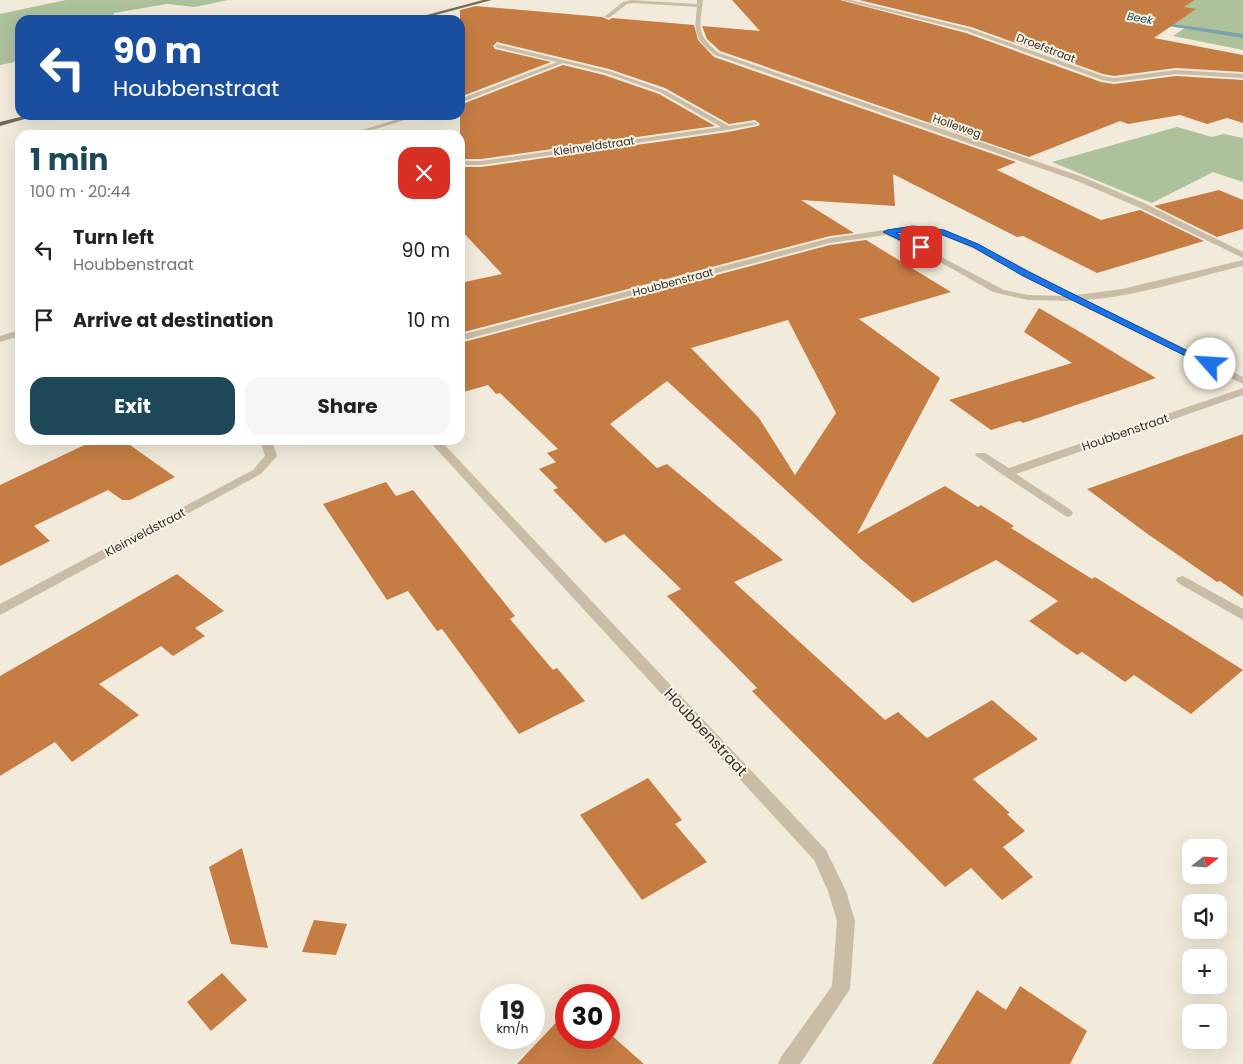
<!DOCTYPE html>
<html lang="en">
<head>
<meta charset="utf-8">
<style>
	:root { --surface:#fff; --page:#f6f6f6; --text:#222; --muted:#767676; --accent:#1d4858 }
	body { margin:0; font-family:Poppins,sans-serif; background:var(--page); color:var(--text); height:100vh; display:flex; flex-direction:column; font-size:19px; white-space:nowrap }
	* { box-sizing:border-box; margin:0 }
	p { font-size:16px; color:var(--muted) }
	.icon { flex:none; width:28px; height:28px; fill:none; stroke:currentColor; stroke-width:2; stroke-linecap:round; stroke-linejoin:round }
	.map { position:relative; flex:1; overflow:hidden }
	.sheet { position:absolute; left:15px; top:130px; width:450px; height:315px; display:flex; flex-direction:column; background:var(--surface); border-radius:15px; box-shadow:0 5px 20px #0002 }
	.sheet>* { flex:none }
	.top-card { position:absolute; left:15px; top:15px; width:450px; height:105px; border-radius:15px; box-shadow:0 5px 20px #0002; background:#1a4fa0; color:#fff; overflow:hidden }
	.needle { width:32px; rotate:73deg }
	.controls { position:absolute; left:1182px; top:839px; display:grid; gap:10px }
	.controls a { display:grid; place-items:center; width:45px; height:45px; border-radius:10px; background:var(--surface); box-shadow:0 5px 20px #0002; font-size:25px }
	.speed { position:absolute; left:480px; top:984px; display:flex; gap:10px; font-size:25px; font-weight:700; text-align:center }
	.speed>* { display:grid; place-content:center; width:65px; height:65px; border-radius:50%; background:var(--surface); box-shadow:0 5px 20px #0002; line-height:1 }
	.speed small { font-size:12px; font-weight:400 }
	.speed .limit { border:8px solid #d22; background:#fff; color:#111 }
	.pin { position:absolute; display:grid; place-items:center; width:42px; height:42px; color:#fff; margin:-21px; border-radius:10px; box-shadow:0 2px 8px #0006 }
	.me { position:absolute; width:55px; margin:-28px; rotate:296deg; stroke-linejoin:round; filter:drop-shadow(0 0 4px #0008) }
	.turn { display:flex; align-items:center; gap:18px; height:105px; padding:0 15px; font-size:22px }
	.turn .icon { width:65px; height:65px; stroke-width:2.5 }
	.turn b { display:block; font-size:35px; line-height:42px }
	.round { display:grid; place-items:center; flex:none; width:52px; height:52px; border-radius:15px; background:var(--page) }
	.headline { display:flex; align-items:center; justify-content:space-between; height:85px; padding:0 15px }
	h1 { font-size:30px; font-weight:700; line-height:38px; color:var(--accent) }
	.cta { display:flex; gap:10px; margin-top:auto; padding:10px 15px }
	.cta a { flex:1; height:58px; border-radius:15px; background:var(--accent); color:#fff; font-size:20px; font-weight:700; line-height:58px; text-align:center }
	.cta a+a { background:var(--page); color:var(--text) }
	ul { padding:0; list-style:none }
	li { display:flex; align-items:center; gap:15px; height:70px; padding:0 15px }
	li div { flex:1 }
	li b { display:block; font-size:19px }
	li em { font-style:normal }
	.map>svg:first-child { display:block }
	.green { fill:#adc19b }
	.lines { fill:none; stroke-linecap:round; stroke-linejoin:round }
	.stream { fill:#7aa2af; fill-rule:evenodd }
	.building { fill:#c67d44; fill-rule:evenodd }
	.street { fill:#cabda7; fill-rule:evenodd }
	.primary { fill:#786958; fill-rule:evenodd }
	.route { fill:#1a73e8; stroke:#114b97 }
	.labels { text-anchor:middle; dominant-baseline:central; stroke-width:4; stroke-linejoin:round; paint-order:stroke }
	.far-water-label { font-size:11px; font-style:italic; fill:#1d4858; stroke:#f9f4e7 }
	.far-street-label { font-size:11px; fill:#362f27; stroke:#f9f4e7 }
	.street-label { font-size:12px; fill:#362f27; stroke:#f9f4e7 }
	.near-street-label { font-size:15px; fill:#362f27; stroke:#f9f4e7 }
</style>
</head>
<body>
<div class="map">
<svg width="1243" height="1064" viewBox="0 0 1243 1064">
	<rect width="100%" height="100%" fill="#f2ebdb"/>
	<path class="green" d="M66 0H228L195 7 167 4 114 13 112 20H20V61L0 65V14Z
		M1195 0H1243V50L1173 36 1188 26 1161 22Z
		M1177 127 1212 137 1224 134 1243 138V182L1213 172 1152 203 1052 162Z"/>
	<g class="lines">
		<path class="stream" d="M1154 21 1243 34V38L1156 24Z"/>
	</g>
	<path class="building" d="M732 0H840L966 33 1101 82 1114 84 1176 76 1243 80V123L1227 118 1207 124 1180 115 1128 124 1120 121 1029 157 720 51 707 39 702 26 760 31Z
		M859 0H1195L1184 7 1196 9 1154 38 1243 55V72L1176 68 1114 76 1103 74 971 27Z
		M476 6 602 17 609 20 612 18 694 25 698 40 714 57 1016 162 997 170 1101 220 1140 210 1204 241 1097 273 1023 236 1017 237 893 174 895 206 801 200 854 233 830 236 460 333V283L502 274 460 229V167H481L728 132 758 126 760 124 755 120 729 124 665 88 609 69 497 42 493 46 495 49 551 62 460 97V10Z
		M563 65 604 75 659 94 715 126 481 159H460V105Z
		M1219 190 1243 200V229L1217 237 1154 206Z
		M866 240 951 292 859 319 940 378 857 534 945 486 978 507 981 505 1014 526 1011 528 1092 579 1095 577 1243 670 1191 714 1134 675 1125 682 1082 652 1077 655 1029 621 1058 601 996 560 913 603 862 560 667 381 610 424 657 468 667 464 783 560 734 582 885 720 898 712 927 738 992 700 1038 739 973 779 1010 813 1007 814 1025 831 1003 847 1033 877 1002 900 971 868 945 887 752 691 757 688 667 596 681 589 624 534 605 543 553 490 558 488 539 469 556 462 547 453 558 449 500 393 496 394 488 385 460 393V343L830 245ZM788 320 836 413 795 475 759 418 691 348Z
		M1039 308 1087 336 1156 378 1023 423 1020 421 991 430 949 400 1072 363 1024 332Z
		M1243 434V597L1220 581 1217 582 1149 535 1087 489Z
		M95 440H123L175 477 130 500H122L108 490 34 526 50 541 0 566V485Z
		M386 482 396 496 413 490 515 616 510 619 553 670 557 668 585 701 519 734 442 629 437 631 408 591 387 600 323 504Z
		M177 574 224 611 195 628 205 636 173 656 161 646 99 684 139 715 72 762 55 742 0 776V676Z
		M648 778 682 820 675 824 707 862 642 900 580 815Z
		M242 848 268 948 231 944 209 867Z
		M314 920 347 924 336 955 302 952Z
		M222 973 247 1000 211 1031 187 1002Z
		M1020 986 1087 1031 1070 1064H932L977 990 1006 1010Z
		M566 1012V1038H609V1033L644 1064H517Z"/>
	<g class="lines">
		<path class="street" d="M631 0 697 4V0H703C700 28 695 33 719 53L1083 177 1144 203 1243 252V258L1138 207 1077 181 715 55C694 38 694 33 697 7L633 3 627 4 609 18 604 17 623 2Z
			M842 0H851L971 29 1103 76 1114 78 1176 70 1243 74V78L1176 74 1114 82 1102 80 967 31Z
			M497 44 609 71 664 90 729 126 755 122 758 124 728 130 481 165H460V161H481L721 127 660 92 605 73 563 63 460 103V99L557 62 495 47Z
			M411 115H421L356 135H346Z
			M913 226 945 230 978 244 1076 295 1122 289 1243 260V266C1191 278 1139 296 1086 300L1243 377V384L1073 301 1028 300 993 292 940 262 886 235 830 243 460 341V335L830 238ZM913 230 940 234 972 248 1063 296 1028 295 1004 290 896 233Z
			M20 330V336L0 342V336Z
			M1243 388V395L1016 474 1071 510 1073 513 1071 516 1067 517 1003 475 975 455 977 453H985L1009 468Z
			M260 440H272L277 456 261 474 0 615V604L253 470 265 456Z
			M428 440H440L826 850 846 891 855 921 850 989 800 1064H778L781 1057 832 986 837 921 828 891 814 860Z
			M1183 576 1243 609V620L1178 583 1176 580 1178 577Z"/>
		<path class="primary" d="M483 0H492L417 20H408Z
			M28 115H39L0 126V122Z"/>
	</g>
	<path class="route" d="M913 226 944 230 978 244 1029 272 1214 364 1213 366H1206L1023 276 973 247 940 234 913 231 896 233 923 246 925 247 921 250 883 232 887 230Z"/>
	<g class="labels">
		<g class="far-water-label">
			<text transform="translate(1140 18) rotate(10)">Beek</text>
		</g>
		<g class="far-street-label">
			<text transform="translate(1046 48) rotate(21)">Droefstraat</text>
			<text transform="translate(957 126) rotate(19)">Holleweg</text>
			<text transform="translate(594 146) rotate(-8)">Kleinveldstraat</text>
			<text transform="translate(673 282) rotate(-15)">Houbbenstraat</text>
		</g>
		<g class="street-label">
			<text transform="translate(1125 432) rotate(-19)">Houbbenstraat</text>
			<text transform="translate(145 532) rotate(-28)">Kleinveldstraat</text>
		</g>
		<g class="near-street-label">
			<text transform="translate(706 732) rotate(47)">Houbbenstraat</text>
		</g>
	</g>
</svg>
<div class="controls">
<a><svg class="needle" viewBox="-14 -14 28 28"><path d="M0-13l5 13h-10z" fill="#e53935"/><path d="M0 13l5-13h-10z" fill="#767676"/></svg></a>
<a><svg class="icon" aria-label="sound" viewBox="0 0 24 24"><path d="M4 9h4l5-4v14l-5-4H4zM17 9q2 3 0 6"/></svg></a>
<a>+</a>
<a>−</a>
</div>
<div class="speed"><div>19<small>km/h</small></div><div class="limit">30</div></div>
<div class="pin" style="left:921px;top:247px;background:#d93025"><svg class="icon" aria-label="arrive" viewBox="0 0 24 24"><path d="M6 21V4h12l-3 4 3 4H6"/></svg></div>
<svg class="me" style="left:1210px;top:364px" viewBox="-20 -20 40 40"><circle r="19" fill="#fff"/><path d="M0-13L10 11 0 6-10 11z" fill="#1a73e8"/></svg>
<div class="top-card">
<div class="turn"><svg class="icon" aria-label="left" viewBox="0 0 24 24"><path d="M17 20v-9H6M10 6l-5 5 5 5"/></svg><div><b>90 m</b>Houbbenstraat</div></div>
</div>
<section class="sheet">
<div class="headline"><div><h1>1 min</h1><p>100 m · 20:44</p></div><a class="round" style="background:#d93025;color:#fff"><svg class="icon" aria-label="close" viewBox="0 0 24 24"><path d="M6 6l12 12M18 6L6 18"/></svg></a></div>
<ul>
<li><svg class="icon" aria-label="left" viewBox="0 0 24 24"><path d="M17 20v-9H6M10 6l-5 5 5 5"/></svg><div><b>Turn left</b><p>Houbbenstraat</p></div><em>90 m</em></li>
<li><svg class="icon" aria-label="arrive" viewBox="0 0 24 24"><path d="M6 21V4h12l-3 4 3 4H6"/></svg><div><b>Arrive at destination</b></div><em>10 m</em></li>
</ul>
<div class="cta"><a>Exit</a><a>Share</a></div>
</section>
</div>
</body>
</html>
